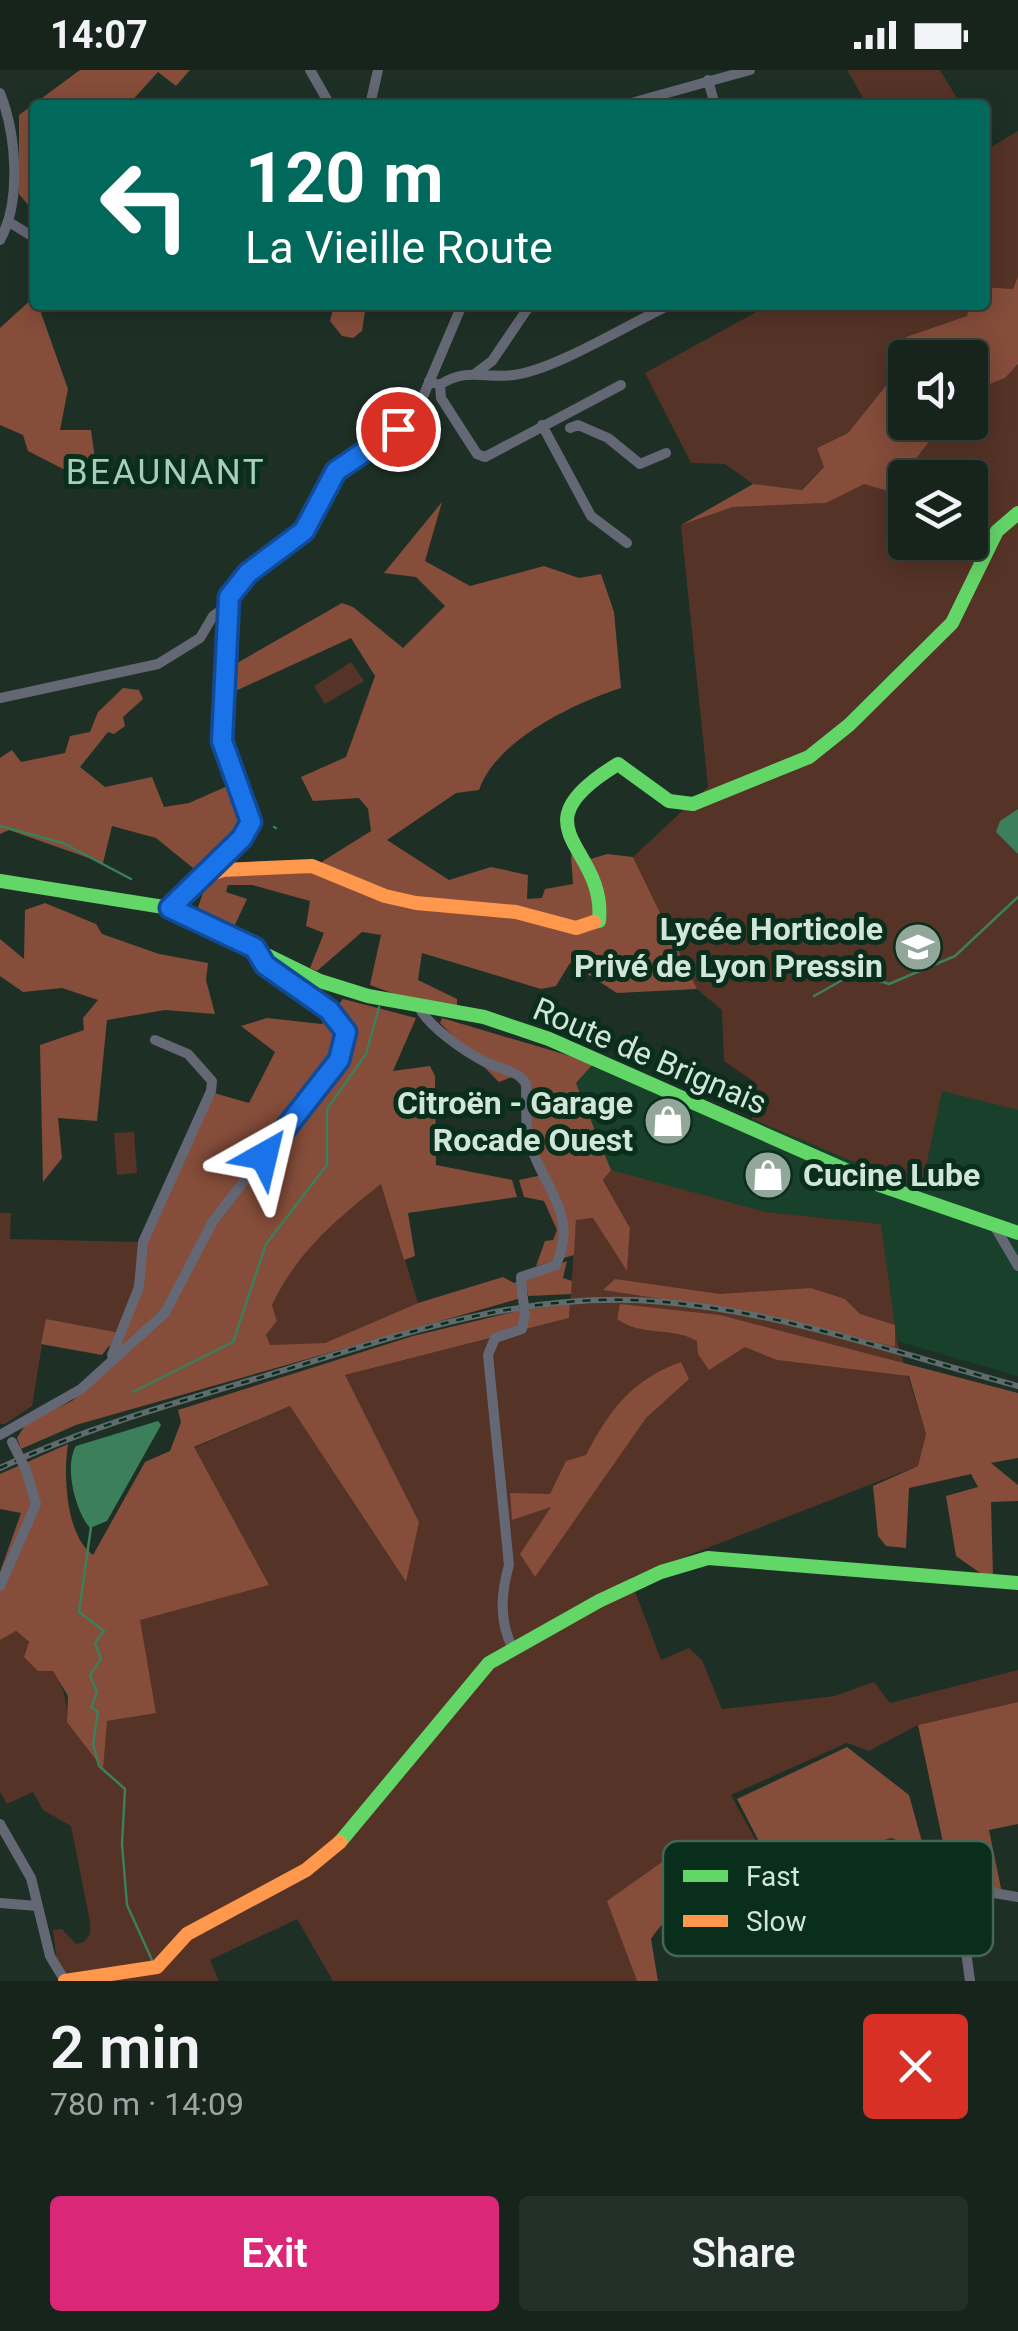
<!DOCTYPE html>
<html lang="en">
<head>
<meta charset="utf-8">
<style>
	:root { --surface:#16241c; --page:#233029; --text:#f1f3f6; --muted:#9ea4a3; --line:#35413b; --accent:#db2777 }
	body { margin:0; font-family:Roboto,sans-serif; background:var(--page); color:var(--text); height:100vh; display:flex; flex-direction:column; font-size:38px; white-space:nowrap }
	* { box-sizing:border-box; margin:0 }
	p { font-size:32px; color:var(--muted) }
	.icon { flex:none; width:55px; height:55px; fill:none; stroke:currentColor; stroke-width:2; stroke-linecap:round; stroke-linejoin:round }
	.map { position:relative; height:1911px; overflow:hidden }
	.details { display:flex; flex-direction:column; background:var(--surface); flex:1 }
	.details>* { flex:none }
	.hud { position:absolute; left:30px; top:30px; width:960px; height:210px; border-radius:10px; box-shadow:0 5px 25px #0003,0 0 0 2px var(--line); background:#00695c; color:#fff; overflow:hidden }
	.tools { position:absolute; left:888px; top:270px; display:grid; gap:20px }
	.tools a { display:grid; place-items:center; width:100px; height:100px; border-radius:10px; background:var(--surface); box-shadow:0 5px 25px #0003,0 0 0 2px var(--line); font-size:50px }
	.pin { position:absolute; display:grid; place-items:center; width:85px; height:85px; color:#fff; margin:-42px; border:5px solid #fff; border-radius:50%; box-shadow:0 2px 10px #0007 }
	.me { position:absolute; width:110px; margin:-55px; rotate:37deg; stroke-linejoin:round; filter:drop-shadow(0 0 8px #0008) }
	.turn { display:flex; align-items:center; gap:35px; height:210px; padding:0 50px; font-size:45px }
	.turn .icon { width:130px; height:130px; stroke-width:2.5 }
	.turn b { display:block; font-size:70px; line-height:85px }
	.round { display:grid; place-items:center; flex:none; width:105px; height:105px; border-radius:10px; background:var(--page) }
	.head { display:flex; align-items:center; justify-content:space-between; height:170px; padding:0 50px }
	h1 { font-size:60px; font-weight:600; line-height:75px }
	.primary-button { display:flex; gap:20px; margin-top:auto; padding:20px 50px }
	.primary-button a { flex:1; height:115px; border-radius:10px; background:var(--accent); color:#fff; font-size:40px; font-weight:600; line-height:115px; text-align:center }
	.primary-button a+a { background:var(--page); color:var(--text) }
	.status { display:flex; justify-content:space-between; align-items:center; height:70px; padding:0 50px; background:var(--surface); direction:ltr }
	.status svg { height:28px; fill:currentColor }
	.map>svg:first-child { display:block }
	.built { fill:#19402b }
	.green { fill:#553326; fill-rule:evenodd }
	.forest { fill:#854d3a }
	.water { fill:#3c7f5b }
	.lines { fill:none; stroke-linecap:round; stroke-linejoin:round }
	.stream { stroke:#3c7f5b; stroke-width:2.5 }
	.street { stroke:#646874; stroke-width:10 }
	.fast { stroke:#63d668; stroke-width:14 }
	.slow { stroke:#ff974d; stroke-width:14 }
	.rail-casing { stroke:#616a6c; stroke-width:6 }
	.rail { stroke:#0a2e1c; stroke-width:2.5; stroke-dasharray:8; stroke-linecap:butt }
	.street-bridge { stroke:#646874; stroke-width:10 }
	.route-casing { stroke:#114b97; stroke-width:25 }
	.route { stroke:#1a73e8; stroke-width:18 }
	.labels { text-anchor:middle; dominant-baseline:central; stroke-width:10; stroke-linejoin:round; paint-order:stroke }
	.poi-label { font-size:32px; font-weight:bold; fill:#d2e5d9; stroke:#0a2e1c; text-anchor:end }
	.street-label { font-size:32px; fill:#d2e5d9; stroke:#0a2e1c }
	.neighbourhood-label { font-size:35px; letter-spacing:2.5px; fill:#a7ceb6; stroke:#0a2e1c }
	.key { fill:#0a2e1c; stroke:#466555; stroke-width:2.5 }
	.key-label { font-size:28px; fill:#d2e5d9 }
</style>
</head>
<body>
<div class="status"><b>14:07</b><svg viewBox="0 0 49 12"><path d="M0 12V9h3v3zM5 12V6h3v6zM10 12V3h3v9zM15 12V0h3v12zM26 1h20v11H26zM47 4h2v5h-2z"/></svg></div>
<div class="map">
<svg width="1018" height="1911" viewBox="0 0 1018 1911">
	<rect width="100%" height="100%" fill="#1e3026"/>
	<path class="built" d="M1018 446V1306L897 1271 880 1154 766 1142 620 1109 611 1100 576 1013 594 993 747 1062 752 1049 921 1120Z"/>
	<path class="green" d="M847 0H940L961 35H867Z
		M1018 61V206L1013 219 985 217V75L988 79Z
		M769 235H970L968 246 906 267 904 293 848 363 817 378 824 397 801 420 753 414 725 394 691 393 645 303Z
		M1018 294V1040L942 1021 921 1120 752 1049 753 1011 724 991 722 940 697 919 633 787 708 717 681 455 733 437 826 433 864 413 891 422 943 353 970 352V322L1005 308ZM905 408H970V472H905Z
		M351 592 364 611 325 634 314 616Z
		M134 1062 137 1103 117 1105 114 1063Z
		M611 1100 766 1142 881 1154 897 1271 926 1364 918 1396 630 1508 661 1590 689 1578 702 1590 722 1639 835 1626 874 1612 890 1633 1018 1600V1632L918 1655 869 1681 847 1673 731 1725 774 1804 712 1823 693 1770 608 1831 637 1911H333L297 1849 210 1890 219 1911H59L53 1860 62 1859 76 1874 84 1872 90 1864V1852L71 1756 43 1740 33 1722 7 1734 0 1722V1570L15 1561C47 1586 69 1612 67 1652L156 1643 139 1550 194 1378 290 1336 405 1511 419 1452 345 1305 569 1248 576 1149 594 1148 627 1199 630 1158 603 1109Z
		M382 1113 418 1233 325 1273 270 1276 266 1265 277 1251 272 1235C298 1181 336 1150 382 1113Z
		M0 1143H11L10 1169 140 1172 134 1216 120 1264 46 1250 32 1336 5 1354H0Z"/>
	<path class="forest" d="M80 0H190L176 16 158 2 128 35H35V143L19 124V45Z
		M1018 206V294L1005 308 970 322V288H905V352L943 353 891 422 864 414 826 433 733 437 681 455 753 414 802 420 824 397 817 378 848 363 904 293 906 267 967 246 970 235H985V217L1013 219Z
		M35 226 68 319 60 360H91L95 389 69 402 28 381 23 365 0 355V258Z
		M334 235H366L362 261 353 268 342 266 330 251Z
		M442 432 425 491 470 516 544 496 579 508 601 504 614 542 621 618C574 633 495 671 479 720L456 723 387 770 449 810 491 797 528 805 527 829 542 828 545 819 573 814 571 786 576 777 591 789 607 784 633 787 697 919 617 923 570 893 556 916 541 919 422 883 418 910 457 929V936L400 926 370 915 381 865 362 862 317 901 310 898 324 863 306 856 310 831 252 815H228L226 822 247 829 233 859 197 840 204 820 216 807 317 802 323 791 371 761 368 739 359 728 313 731 301 707 346 687 375 606 351 568 229 624 230 597 342 533 353 537 403 578 445 536 416 507 384 503Z
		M123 618 139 620 143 629 123 647 125 656 114 664 108 662 80 697 105 717 152 707 164 737 189 733 232 714 243 737 239 747 244 754 238 764 193 798 156 768 112 756 103 793 9 760 0 764V688L12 680 21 692 65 683 70 666 90 662 98 642Z
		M45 833 96 854 102 864 159 884 208 893 206 910 215 944 165 940 107 950 97 1051 58 1048 62 1088 43 1112 40 975 84 960 83 948 98 930 62 918 23 922 0 906V869L24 889 25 840Z
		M343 929 416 948 393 1001 430 996 435 1006 436 1095 512 1110 517 1127 408 1143 415 1186 404 1190 381 1114C336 1150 298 1181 272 1235L277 1251 266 1265 270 1275 325 1273 418 1233 503 1207 514 1213 567 1191 563 1208 572 1211 571 1224 528 1226 527 1220H520L518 1229 76 1355 21 1379 17 1368 27 1352 72 1331 121 1286 109 1276 102 1285 41 1274 46 1249 120 1263 134 1216 140 1172 214 1023 249 1033 275 982 241 956 267 948 322 954Z
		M442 948 594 993 576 1013 611 1100 603 1110 630 1158 627 1201 593 1148 576 1150 574 1185 536 1196 545 1171 553 1170 557 1160 544 1131 524 1127 519 1110 547 1104 534 1074 520 1004 499 1012 440 953Z
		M615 1209 720 1224 811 1218 845 1229 860 1244 895 1255V1277L761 1244 603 1220Z
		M570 1234 569 1248 345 1305 419 1452 406 1512 290 1336 194 1377 269 1515 140 1550 156 1643 107 1651 103 1699 67 1652 68 1626 53 1601H38L24 1587 29 1572 16 1561 0 1570V1502L21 1443 0 1439V1404L68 1374C63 1405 66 1466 93 1485L145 1392 170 1381 181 1352 178 1340 413 1266 521 1240 522 1246 530 1245V1239Z
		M620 1234 720 1245 1018 1323V1388L991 1393 1018 1415V1431L991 1432 993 1505H983L956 1486 946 1426 978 1417 971 1404 909 1418 906 1478 886 1476 878 1466 873 1416 918 1396 926 1364 909 1306 777 1290 745 1277 709 1300 698 1284 697 1271C671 1256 642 1267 617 1249Z
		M681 1292 689 1309 646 1348 535 1507 520 1484 551 1437 512 1450 510 1423 550 1424 566 1391 586 1385C609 1340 633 1309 681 1292Z
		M1018 1632V1754L989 1760 1003 1828 944 1777 918 1655Z
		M847 1677 909 1725 924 1779 891 1768 776 1804 737 1729Z
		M693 1770 712 1823C686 1833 666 1846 651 1869L658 1911H637L607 1831Z"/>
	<path class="water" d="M1018 739V784L996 762 1000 751Z
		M158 1351 161 1355 107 1451 90 1458C75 1440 64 1396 76 1376Z"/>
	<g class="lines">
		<path class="stream" d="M0 756 63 773 131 809
			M274 757 276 758
			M814 926 855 903 889 914 955 886 1018 827
			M133 1322 233 1272 266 1174 327 1095V1039L366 984 379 937
			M91 1457 79 1542 104 1561 95 1573 101 1589 90 1605 97 1623 91 1637 98 1642 93 1674 99 1696 125 1719 122 1774 127 1835 152 1890"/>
		<path class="street" d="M310 0 330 35
			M708 10 715 35
			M0 23C16 63 22 131 0 170
			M370 35 378 0
			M624 35 750 0
			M9 152 35 168
			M476 303 492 291 530 235
			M429 311 440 315 441 328 477 384 485 387 621 315
			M440 315C465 297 486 309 514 305 557 299 628 254 670 235
			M542 355 591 446 627 473
			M570 358 578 355 608 368 640 394 666 383
			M0 628 158 594 200 568 213 546 227 536
			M205 806 251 752 222 671 229 527 248 503 304 461 337 401 393 364 419 336 462 235
			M419 937C429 957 464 981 485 992 499 999 518 1000 526 1014 527 1036 524 1055 531 1077 547 1122 578 1146 556 1195L521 1207 522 1221
			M995 1157 1018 1196
			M112 1285 139 1217 143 1172 211 1021 212 1011 188 984 155 970
			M0 1365 81 1319 165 1243 213 1151 339 990 346 962 339 950 265 895 257 883
			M0 1516 36 1434 26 1400
			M512 1577C499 1550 501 1523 509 1495L488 1285 495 1268 522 1259 525 1244
			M0 1754 31 1808 50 1886 65 1911
			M0 1833 37 1836
			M960 1836 959 1817 1018 1827
			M806 1840 960 1836 970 1911"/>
		<path class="fast" d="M0 811 170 838 320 911 368 926 484 947 549 969 882 1116 1018 1163
			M594 852 599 851C607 775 511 759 618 694L669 731 693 734 809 687 849 655 952 553 997 461 1018 443
			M340 1772 489 1593 599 1531 661 1502 708 1488 1018 1513"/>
		<path class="slow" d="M170 838 205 806 223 800 312 796 385 826 416 833 516 842 576 858 594 852
			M65 1911 157 1897 187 1864 306 1800 340 1772"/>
		<g class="rail-casing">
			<path id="rail" d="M0 1398C85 1358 175 1333 265 1306 397 1266 524 1219 664 1232 783 1242 903 1285 1018 1316"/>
		</g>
		<use href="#rail" class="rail"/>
		<path class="street-bridge" d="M522 1221 525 1244
			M12 1372 26 1400"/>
	</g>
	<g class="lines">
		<g class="route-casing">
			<path id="route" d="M264 1086 339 990 346 962 329 940 265 895 255 878 170 838 242 768 251 752 222 671 229 527 248 503 304 461 336 401 398 359"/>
		</g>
		<use href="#route" class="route"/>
	</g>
	<defs>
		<g id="school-disc" transform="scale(2.5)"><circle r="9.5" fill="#93a69a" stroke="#0a2e1c"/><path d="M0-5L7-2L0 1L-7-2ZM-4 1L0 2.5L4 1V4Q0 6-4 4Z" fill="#fff"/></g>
		<g id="shop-disc" transform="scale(2.5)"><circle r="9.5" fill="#93a69a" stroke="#0a2e1c"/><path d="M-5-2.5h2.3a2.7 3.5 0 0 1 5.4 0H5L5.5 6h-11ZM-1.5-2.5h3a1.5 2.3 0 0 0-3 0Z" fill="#fff"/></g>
	</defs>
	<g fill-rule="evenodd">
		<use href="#school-disc" x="918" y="877"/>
		<use href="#shop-disc" x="668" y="1051"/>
		<use href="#shop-disc" x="768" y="1105"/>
	</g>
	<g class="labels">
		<g class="poi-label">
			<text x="883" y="859">Lycée Horticole<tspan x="883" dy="37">Privé de Lyon Pressin</tspan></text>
			<text x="633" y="1033">Citroën - Garage<tspan x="633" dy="37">Rocade Ouest</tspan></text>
			<text x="803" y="1105" text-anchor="start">Cucine Lube</text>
		</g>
		<g class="street-label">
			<text transform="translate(650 986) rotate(23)">Route de Brignais</text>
		</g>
		<g class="neighbourhood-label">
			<text x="166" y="402">BEAUNANT</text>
		</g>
	</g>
	<rect x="663" y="1771" width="330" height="115" rx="15" class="key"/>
	<rect x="683" y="1800" width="45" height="12" fill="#63d668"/>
	<rect x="683" y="1845" width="45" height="12" fill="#ff974d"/>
	<g class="key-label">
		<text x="746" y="1816">Fast</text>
		<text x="746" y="1861">Slow</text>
	</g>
</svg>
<div class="tools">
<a><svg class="icon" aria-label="sound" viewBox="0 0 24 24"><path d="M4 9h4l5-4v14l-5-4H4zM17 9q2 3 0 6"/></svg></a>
<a><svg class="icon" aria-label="layers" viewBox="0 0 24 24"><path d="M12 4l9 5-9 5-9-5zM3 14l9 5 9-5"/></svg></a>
</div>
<div class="pin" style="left:398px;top:359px;background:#d93025"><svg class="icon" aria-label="arrive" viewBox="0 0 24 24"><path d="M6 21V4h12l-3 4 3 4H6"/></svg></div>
<svg class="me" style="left:264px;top:1086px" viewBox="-20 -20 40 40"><path d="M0-17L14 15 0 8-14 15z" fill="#1a73e8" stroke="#fff" stroke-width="4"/></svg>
<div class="hud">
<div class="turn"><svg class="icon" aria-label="left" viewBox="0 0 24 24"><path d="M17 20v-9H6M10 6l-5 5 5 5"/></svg><div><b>120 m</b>La Vieille Route</div></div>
</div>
</div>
<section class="details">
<div class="head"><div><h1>2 min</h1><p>780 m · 14:09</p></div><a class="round" style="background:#d93025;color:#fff"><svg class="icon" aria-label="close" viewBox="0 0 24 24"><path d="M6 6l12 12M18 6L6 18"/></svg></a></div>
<div class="primary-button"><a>Exit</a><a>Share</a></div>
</section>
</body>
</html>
